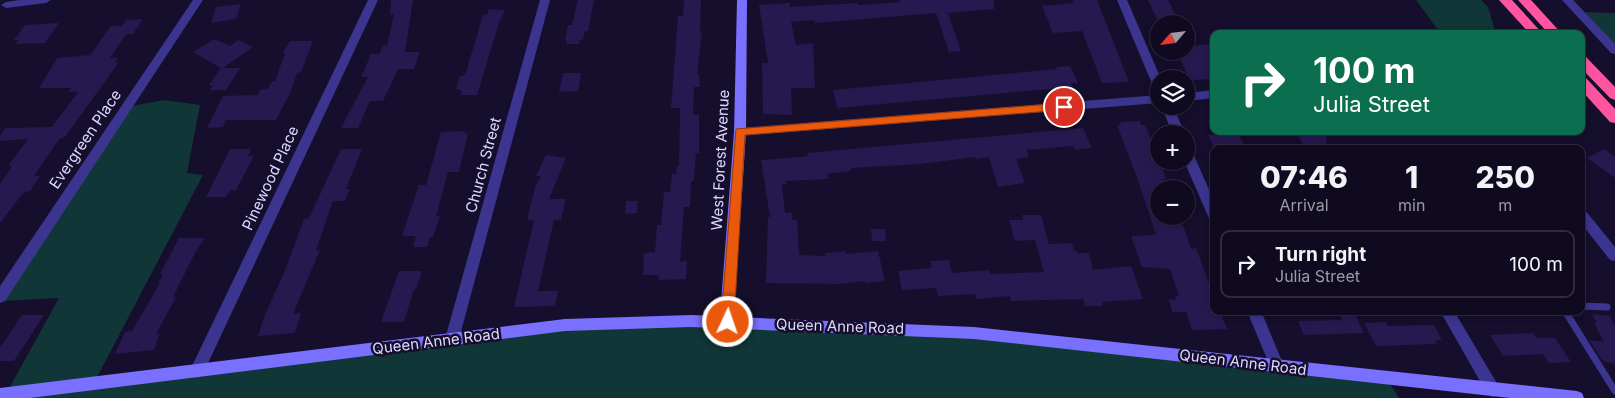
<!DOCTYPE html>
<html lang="en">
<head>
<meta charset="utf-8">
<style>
	:root { --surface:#100a21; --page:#19132a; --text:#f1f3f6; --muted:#9c9aa5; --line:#302b3f }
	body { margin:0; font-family:Inter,sans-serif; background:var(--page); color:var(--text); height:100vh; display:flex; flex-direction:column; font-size:19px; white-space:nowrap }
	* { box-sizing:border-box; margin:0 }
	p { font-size:16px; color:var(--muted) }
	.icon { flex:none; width:28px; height:28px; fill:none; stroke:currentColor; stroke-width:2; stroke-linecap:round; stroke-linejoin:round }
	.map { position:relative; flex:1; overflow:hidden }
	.side { position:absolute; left:1210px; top:145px; width:375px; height:170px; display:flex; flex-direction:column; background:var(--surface); border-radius:10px; box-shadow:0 2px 8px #0003,0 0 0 1px var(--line) }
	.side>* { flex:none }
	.banner { position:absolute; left:1210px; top:30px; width:375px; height:105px; border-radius:10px; box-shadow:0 2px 8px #0003,0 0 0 1px var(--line); background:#0b6e4f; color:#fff; overflow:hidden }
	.needle { width:32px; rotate:242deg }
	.fabs { position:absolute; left:1150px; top:15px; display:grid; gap:10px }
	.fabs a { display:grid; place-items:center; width:45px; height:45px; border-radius:50%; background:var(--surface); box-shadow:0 2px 8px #0003,0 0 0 1px var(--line); font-size:25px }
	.pin { position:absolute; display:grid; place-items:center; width:42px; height:42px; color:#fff; margin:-21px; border:2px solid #fff; border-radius:50%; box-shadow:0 1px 5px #0007 }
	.me { position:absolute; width:55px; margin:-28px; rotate:3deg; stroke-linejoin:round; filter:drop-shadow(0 0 4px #0008) }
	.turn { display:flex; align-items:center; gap:18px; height:105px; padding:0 20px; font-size:22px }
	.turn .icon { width:65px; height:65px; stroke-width:2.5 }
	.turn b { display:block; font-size:35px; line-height:42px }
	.eta { display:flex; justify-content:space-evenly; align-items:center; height:85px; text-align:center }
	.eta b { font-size:30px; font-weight:800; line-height:35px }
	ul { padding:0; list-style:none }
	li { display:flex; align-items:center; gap:15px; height:68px; margin:0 10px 8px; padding:0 10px; border:2px solid var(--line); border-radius:10px }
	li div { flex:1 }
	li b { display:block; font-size:19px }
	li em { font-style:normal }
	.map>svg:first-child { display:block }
	.green { fill:#113637 }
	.building { fill:#26194f }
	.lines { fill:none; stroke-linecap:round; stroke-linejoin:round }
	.lane { stroke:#3c358f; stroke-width:7 }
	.street { fill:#3c358f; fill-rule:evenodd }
	.secondary { fill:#7a70ff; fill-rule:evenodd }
	.highway { fill:#ff549f; fill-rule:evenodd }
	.route { fill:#ea580c; stroke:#983908 }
	.labels { text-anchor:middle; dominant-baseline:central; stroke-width:5; stroke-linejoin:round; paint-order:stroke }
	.street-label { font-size:15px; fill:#dfd9ff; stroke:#150e2c }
</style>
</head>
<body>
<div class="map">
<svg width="1615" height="398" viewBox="0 0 1615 398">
	<rect width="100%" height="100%" fill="#150e2c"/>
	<path class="green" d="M1416 0H1481L1488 7 1496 34H1441Z
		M1578 12 1615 13V50Z
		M164 100 200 105 187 173 203 175 94 383 565 325 931 330 1387 379 1399 398H0L6 394 59 298 0 301 127 107Z"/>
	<path class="building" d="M391 0H413L405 52H420L414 69H398L383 101H370L358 128H341L368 77H361L371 54H379L383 45H387L394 14 390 15Z
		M578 0H594L588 31H585L583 40H580L579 44H566L567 40H565L568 25H572Z
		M684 0H701L700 31H702L697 74H699L700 87H694L693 115 699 114V153H696L694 181H691L690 207H684L680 262 687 261 686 279 659 280V275H643L644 253 655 252 657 225H661L664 192H670L672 174H676L677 166H679L680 108H671L678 16H683Z
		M899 0H994V9L948 13 961 51 949 52 936 13 815 23 814 20 791 22 796 45 813 43 815 88H791L792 115 763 114 762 63H768L759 5 790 3V7L857 3 858 5 900 2Z
		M1072 0H1097L1129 82 1102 83 1082 31 1053 33 1042 6 1074 3Z
		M1148 0H1168L1177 18 1157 19Z
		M241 4 236 19 211 23 216 7Z
		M489 9 505 10 499 23 477 95H460L462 91 456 89 460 76H463L466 72 483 15H487Z
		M143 19 133 34H126L110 58H118L115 63 119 62 65 137 59 139 34 176H40L30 191 24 192 0 223V184L12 166H8L28 139 0 141V136L5 128 52 127 78 92H68L71 88H39L57 58 90 55 111 26H122L126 20Z
		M59 23 45 43 15 44 19 40H14L25 25Z
		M214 39 230 46 238 40 253 47 223 68H240L226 90H210L213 85H209L221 68 193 52Z
		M290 41H313L301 72 297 73 290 93 276 120H226L223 127 207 128 223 96 258 95 260 90 268 89 272 81H275L285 53H283Z
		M1214 44V79L1190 80 1176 51H1186V46Z
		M1070 66 1078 83H1071L1072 87 837 108 833 90 1057 69 1056 67Z
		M563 73H581L578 91 559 92Z
		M1140 121 1141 125H1145L1153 143 1166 179H1162L1164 183H1159V217H1176L1179 225H1183L1191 249 1196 248 1202 264 1214 297V311H1220L1227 329 1192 330 1186 312H1172L1169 299 1176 300 1175 296H1179L1170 269 1142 267 1131 236 1156 235 1139 183 1117 125H1121L1120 122Z
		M1083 128 1092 148 1075 150 1073 146 1026 150 1029 157 1016 159 1025 183 998 187 989 157 976 159 975 157 920 164 851 168V171L827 174 828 179 786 181 787 184H782L785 213H792V220H797L799 255 825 256V253L846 251V254L878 251 885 281 865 283V281L838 284 766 283 768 217H770L761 160 801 157 808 156 807 153Z
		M465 131 464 133H468L459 172H448L436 216H440L433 237H430L427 247H413L416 236H402L419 185H426L441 132Z
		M1295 131H1326L1327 149H1306Z
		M1239 134 1245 147 1214 148 1208 135Z
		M230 149H251L248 156H254L236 190H230L226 197H206Z
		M341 149H362L346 189H350L345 201H333L316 250H320L293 314 301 313 295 333 258 336 264 317 286 268 304 219 309 218Z
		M1604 149 1615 157V178L1587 158Z
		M546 155 566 158 549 199H566L561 220H554L538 291H558L555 306 514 307 534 220H527L535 187 541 176H536Z
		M626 201H638L637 213 625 214Z
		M1022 215H1041L1049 244 1072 243 1074 251H1077L1078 253H1089L1093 270 1131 266 1143 299 1102 302 1103 306H1085L1083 299 1011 301 1010 296 976 299 975 294 938 296 936 288 902 290 898 271 932 268 930 261 949 260 952 273 989 270 990 274 1044 272 1035 240 1015 241 1009 220H1023Z
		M871 229H885L886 241H872Z
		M179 238H205L196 251 173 297H176L156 334 160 333 154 350 115 354 125 332 132 331 160 283H158L163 274H160Z
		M399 271H422L416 289H414L404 322H381Z
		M1354 312 1364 333 1304 335 1298 321 1342 320 1338 313Z
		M1592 314 1610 316 1615 326V364L1603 361 1589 340 1604 342 1594 323H1597Z
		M22 315H44L14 361H0V348Z
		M1386 322 1388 326 1434 325 1442 340H1435L1437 344 1376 346 1364 323Z
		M1533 333 1536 338H1555L1571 362 1549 363 1543 354 1503 356 1490 335Z"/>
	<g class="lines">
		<path class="lane" d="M1581 306 1607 307
			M1565 311 1615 391"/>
		<path class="street" d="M20 0H51L46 3 6 8 1 5 6 2Z
			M193 0H203L5 301 0 303V286Z
			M368 0H378L202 376 197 378 192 376 190 371 192 366Z
			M540 0H550L459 339 457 343 452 345 447 343 445 339Z
			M1117 0H1127L1161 79H1159V90L1153 86Z
			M1562 0H1573L1615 44V54L1611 53Z
			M1214 90V98L1186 101V93Z
			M1159 95V103L740 136 734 132 740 128Z
			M1161 106H1173L1185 134H1173Z
			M1186 147 1192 151 1214 201V221L1210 220 1208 216 1184 161H1186Z
			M1581 209 1585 210 1615 247V261L1610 260 1581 223Z
			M1247 311H1261L1284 366 1282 371 1277 372 1272 371Z
			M1440 311H1454L1498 385 1500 390 1498 395 1493 397 1488 395Z"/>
		<path class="secondary" d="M737 0H747L746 132 734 317 974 327 1577 391 1582 393 1584 398H1510L974 339 691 327 565 331 30 398H0V388L565 319 691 315 720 316 734 132Z"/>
		<path class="highway" d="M1499 0H1512L1543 34H1530Z
			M1518 0H1531L1562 34H1549Z
			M1581 56 1586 57 1615 87V100L1610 98 1581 68Z
			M1581 76 1586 78 1615 109V123L1610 122 1581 90Z"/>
	</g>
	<path class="route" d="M1064 103 1069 107 1064 110 745 135 734 322 732 325 728 327 723 325 721 322 736 129Z"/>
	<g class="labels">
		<g class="street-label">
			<text transform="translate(85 139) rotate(-56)">Evergreen Place</text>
			<text transform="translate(720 160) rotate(-87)">West Forest Avenue</text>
			<text transform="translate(483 165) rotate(-75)">Church Street</text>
			<text transform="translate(270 178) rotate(-65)">Pinewood Place</text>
			<text transform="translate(840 326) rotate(2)">Queen Anne Road</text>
			<text transform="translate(436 341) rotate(-7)">Queen Anne Road</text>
			<text transform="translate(1243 362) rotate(7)">Queen Anne Road</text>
		</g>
	</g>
</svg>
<div class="fabs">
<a><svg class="needle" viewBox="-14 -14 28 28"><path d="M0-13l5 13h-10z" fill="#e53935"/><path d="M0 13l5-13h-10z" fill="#9c9aa5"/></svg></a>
<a><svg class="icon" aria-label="layers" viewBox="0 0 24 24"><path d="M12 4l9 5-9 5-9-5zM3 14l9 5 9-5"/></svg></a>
<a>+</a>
<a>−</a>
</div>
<div class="pin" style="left:1064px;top:107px;background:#d93025"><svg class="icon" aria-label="arrive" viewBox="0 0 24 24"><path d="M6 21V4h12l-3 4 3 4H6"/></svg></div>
<svg class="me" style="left:728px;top:322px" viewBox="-20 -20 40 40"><circle r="17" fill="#ea580c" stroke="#fff" stroke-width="3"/><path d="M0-11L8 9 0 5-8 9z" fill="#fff"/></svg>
<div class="banner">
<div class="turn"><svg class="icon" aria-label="right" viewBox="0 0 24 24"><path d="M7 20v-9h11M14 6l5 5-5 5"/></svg><div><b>100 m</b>Julia Street</div></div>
</div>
<section class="side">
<div class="eta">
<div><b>07:46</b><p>Arrival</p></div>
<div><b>1</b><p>min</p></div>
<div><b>250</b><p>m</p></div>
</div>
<ul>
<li><svg class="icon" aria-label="right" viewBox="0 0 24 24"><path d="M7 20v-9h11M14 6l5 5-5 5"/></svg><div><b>Turn right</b><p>Julia Street</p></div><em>100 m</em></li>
</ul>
</section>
</div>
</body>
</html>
